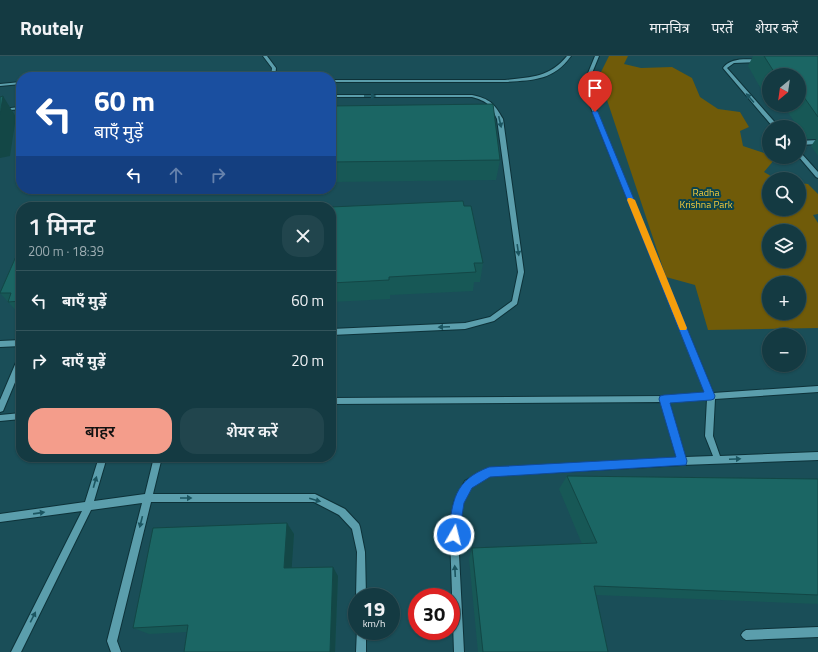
<!DOCTYPE html>
<html lang="hi">
<head>
<meta charset="utf-8">
<style>
	:root { --surface:#143a42; --page:#21454d; --text:#f1f3f6; --muted:#9dadb2; --line:#33545b; --accent:#f49d8b }
	body { margin:0; font-family:"Titillium Web","Noto Sans Devanagari",sans-serif; background:var(--page); color:var(--text); height:100vh; display:flex; flex-direction:column; font-size:15px; white-space:nowrap }
	* { box-sizing:border-box; margin:0 }
	p { font-size:13px; color:var(--muted) }
	.icon { flex:none; width:22px; height:22px; fill:none; stroke:currentColor; stroke-width:2; stroke-linecap:round; stroke-linejoin:round }
	.map { position:relative; flex:1; overflow:hidden }
	.details { position:absolute; left:16px; top:146px; width:320px; height:260px; display:flex; flex-direction:column; background:var(--surface); border-radius:16px; box-shadow:0 1px 3px #0004,0 0 0 1px var(--line) }
	.details>* { flex:none }
	.hud { position:absolute; left:16px; top:16px; width:320px; height:122px; border-radius:16px; box-shadow:0 1px 3px #0004,0 0 0 1px var(--line); background:#1a4fa0; color:#fff; overflow:hidden }
	.needle { width:26px; rotate:209deg }
	.fabs { position:absolute; left:762px; top:12px; display:grid; gap:8px }
	.fabs a { display:grid; place-items:center; width:44px; height:44px; border-radius:50%; background:var(--surface); box-shadow:0 1px 3px #0004,0 0 0 1px var(--line); font-size:20px }
	.speed { position:absolute; left:348px; top:532px; display:flex; gap:8px; font-size:20px; font-weight:700; text-align:center }
	.speed>* { display:grid; place-content:center; width:52px; height:52px; border-radius:50%; background:var(--surface); box-shadow:0 1px 3px #0004,0 0 0 1px var(--line); line-height:1 }
	.speed small { font-size:10px; font-weight:400 }
	.speed .limit { border:6px solid #d22; background:#fff; color:#111 }
	.pin { position:absolute; display:grid; place-items:center; width:34px; height:34px; color:#fff; margin:-41px -17px; border-radius:50% 50% 50% 0; rotate:-45deg; box-shadow:0 0 4px #0007 }
	.pin .icon { rotate:45deg }
	.me { position:absolute; width:44px; margin:-22px; rotate:8deg; stroke-linejoin:round; filter:drop-shadow(0 0 3px #0008) }
	.turn { display:flex; align-items:center; gap:14px; height:84px; padding:0 12px; font-size:18px }
	.turn .icon { width:52px; height:52px; stroke-width:2.5 }
	.turn b { display:block; font-size:28px; line-height:34px }
	.lanes { display:flex; align-items:center; height:38px; padding:0 12px; background:#0003; justify-content:center; gap:20px; direction:ltr }
	.lanes .off { opacity:.35 }
	.round { display:grid; place-items:center; flex:none; width:42px; height:42px; border-radius:16px; background:var(--page) }
	.head { display:flex; align-items:center; justify-content:space-between; height:68px; padding:0 12px }
	h1 { font-size:24px; font-weight:600; line-height:30px }
	.primary-button { display:flex; gap:8px; margin-top:auto; padding:8px 12px }
	.primary-button a { flex:1; height:46px; border-radius:16px; background:var(--accent); color:#111; font-size:16px; font-weight:600; line-height:46px; text-align:center }
	.primary-button a+a { background:var(--page); color:var(--text) }
	ul { padding:0; list-style:none }
	li { display:flex; align-items:center; gap:12px; height:60px; padding:0 12px; border-top:1px solid var(--line) }
	li div { flex:1 }
	li b { display:block; font-size:15px }
	li em { font-style:normal }
	header { display:flex; align-items:center; gap:24px; box-sizing:border-box; height:56px; padding:0 20px; background:var(--surface); border-bottom:1px solid var(--line) }
	header strong { font-size:19px }
	nav { display:flex; gap:22px; margin-inline-start:auto; font-size:14px }
	.map>svg:first-child { display:block }
	.green { fill:#705b09; fill-rule:evenodd }
	.lines { fill:none; stroke-linecap:round; stroke-linejoin:round }
	.minor-casing { stroke:#0d3239; stroke-width:2 }
	.minor { fill:#5b9eac; fill-rule:evenodd }
	.wall { fill:#175856 }
	.shaded-wall { fill:#134746 }
	.building { fill:#1b6664; stroke:#134746 }
	.oneway { fill:#1b5560 }
	.route { fill:#1a73e8; stroke:#114b97 }
	.slow { fill:#f59e0b }
	.labels { text-anchor:middle; dominant-baseline:central; stroke-width:4; stroke-linejoin:round; paint-order:stroke }
	.park-label { font-size:10px; fill:#f4cc3c; stroke:#0b434d }
</style>
</head>
<body>
<header>
<strong>Routely</strong>
<nav><a>मानचित्र</a><a>परतें</a><a>शेयर करें</a></nav>
</header>
<div class="map">
<svg width="818" height="596" viewBox="0 0 818 596">
	<rect width="100%" height="100%" fill="#1a4e58"/>
	<path class="green" d="M609 0H628L624 8 641 12 672 11 692 22 700 41 718 53 740 56 749 71 740 75 743 90 767 98 774 104 764 116 776 123H769V153H799V127L808 128 818 138V158L813 159 818 167V272L708 274 695 229 666 221 599 20ZM769 175H799V205H769ZM769 227H799V257H769Z"/>
	<g class="lines">
		<g class="minor-casing">
			<path id="minor" d="M263 0H267L276 12 275 21H271L272 12Z
				M567 0H571C553 25 533 24 505 26H331V24H505C531 21 549 22 567 0Z
				M595 0H599L590 22 591 42 713 337 818 330V336L715 343 713 380 720 400 818 396V404L682 409 490 420 471 431 462 447 458 479 464 596H454L450 479 454 446 465 425 489 412 677 402 661 346 331 348V342L664 340 706 337 587 42 586 22ZM707 343 705 380 713 400 685 401 669 346Z
				M761 4V6H759L734 7 727 12 779 71H773L723 12C730 1 749 3 761 4Z
				M21 26V28L0 30V28Z
				M331 39H472C490 43 494 47 503 63L524 216 517 248 494 265 465 273 331 279V273L465 267 490 261 512 245 518 216 497 63C491 49 487 45 472 41H331Z
				M21 51V53L0 55V53Z
				M818 84V88L799 89V85Z
				M799 96 801 97 818 116V122L816 121 799 101Z
				M21 284V290L0 291V285Z
				M21 301V312L3 355 0 356V344L17 304 19 302Z
				M21 357V363L0 365V359Z
				M99 401H107L94 445 145 438 154 401H162L153 438H315L345 453 359 468 360 471 365 496 366 541H357V542L356 541 357 496 352 473 339 459 314 446H151L117 585 121 596H111L107 585 142 447 91 454 21 596H11L82 455 0 466V458L85 446Z
				M818 571V581L746 584 743 582 741 579 743 576 746 574Z
				M357 573V575H366V596H356Z"/>
		</g>
		<use href="#minor" class="minor"/>
	</g>
	<path class="wall" d="M753 0H818V100L811 90 816 83H806L799 73V71H798L785 52H772L770 49H799V19H769V47L748 10Z
		M331 50 500 104 496 124 331 126Z
		M464 150 483 207 480 226H474L473 235 390 239V243L331 246V151Z
		M21 189V260L0 237Z
		M567 420 818 423V548L596 539 608 596H478L469 503 472 492 582 488 559 433Z
		M287 467 294 478 291 512 338 520 335 596H184L187 576 149 578 133 572Z"/>
	<path class="shaded-wall" d="M3 40 16 61 10 100 0 102V59Z
		M287 467 294 478 291 522 284 512Z
		M333 511 338 520 335 596H330Z"/>
	<path class="building" d="M764 0H818V61L799 34V19H776Z
		M3 40 0 59V41Z
		M493 48 500 104 331 106V50Z
		M463 145 464 150H471L483 207H474L476 216 389 221V224L331 227V151Z
		M21 189V245L8 246 11 237H0Z
		M567 420 818 423V539L594 530 608 596H483L472 492 597 487Z
		M287 467 284 512 333 511 330 596H184L188 569 133 572 153 472Z"/>
	<defs><path id="oneway-solid" d="M-6-.8H1V-3.2L6.5 0L1 3.2V.8H-6Z"/></defs>
	<g class="oneway">
		<use href="#oneway-solid" transform="translate(370 40)"/>
		<use href="#oneway-solid" transform="translate(750 42) rotate(-131)"/>
		<use href="#oneway-solid" transform="translate(500 66) rotate(77)"/>
		<use href="#oneway-solid" transform="translate(518 194) rotate(82)"/>
		<use href="#oneway-solid" transform="translate(444 271) rotate(178)"/>
		<use href="#oneway-solid" transform="translate(735 403) rotate(-2)"/>
		<use href="#oneway-solid" transform="translate(95 426) rotate(-74)"/>
		<use href="#oneway-solid" transform="translate(186 442)"/>
		<use href="#oneway-solid" transform="translate(315 444) rotate(16)"/>
		<use href="#oneway-solid" transform="translate(39 457) rotate(-8)"/>
		<use href="#oneway-solid" transform="translate(141 466) rotate(104)"/>
		<use href="#oneway-solid" transform="translate(455 515) rotate(-93)"/>
		<use href="#oneway-solid" transform="translate(33 561) rotate(-63)"/>
	</g>
	<path class="route" d="M595 54 598 56 715 340 714 343 711 344 670 347 687 405 686 409 490 421 472 432 464 447 459 479 458 483 454 484 450 483 448 479C453 445 453 425 489 411L676 401 659 343 660 340 664 339 704 336 592 56Z"/>
	<path class="slow" d="M628 142H631L635 144 687 272 686 274H680L679 272 627 144Z"/>
	<g class="labels">
		<g class="park-label">
			<text x="706" y="136">Radha<tspan x="706" dy="12">Krishna Park</tspan></text>
		</g>
	</g>
</svg>
<div class="fabs">
<a><svg class="needle" viewBox="-14 -14 28 28"><path d="M0-13l5 13h-10z" fill="#e53935"/><path d="M0 13l5-13h-10z" fill="#9dadb2"/></svg></a>
<a><svg class="icon" aria-label="sound" viewBox="0 0 24 24"><path d="M4 9h4l5-4v14l-5-4H4zM17 9q2 3 0 6"/></svg></a>
<a><svg class="icon" aria-label="search" viewBox="0 0 24 24"><circle cx="10" cy="10" r="6"/><path d="M15 15l6 6"/></svg></a>
<a><svg class="icon" aria-label="layers" viewBox="0 0 24 24"><path d="M12 4l9 5-9 5-9-5zM3 14l9 5 9-5"/></svg></a>
<a>+</a>
<a>−</a>
</div>
<div class="speed"><div>19<small>km/h</small></div><div class="limit">30</div></div>
<div class="pin" style="left:595px;top:56px;background:#d93025"><svg class="icon" aria-label="arrive" viewBox="0 0 24 24"><path d="M6 21V4h12l-3 4 3 4H6"/></svg></div>
<svg class="me" style="left:454px;top:479px" viewBox="-20 -20 40 40"><circle r="17" fill="#1a73e8" stroke="#fff" stroke-width="3"/><path d="M0-11L8 9 0 5-8 9z" fill="#fff"/></svg>
<div class="hud">
<div class="turn"><svg class="icon" aria-label="left" viewBox="0 0 24 24"><path d="M17 20v-9H6M10 6l-5 5 5 5"/></svg><div><b>60 m</b>बाएँ मुड़ें</div></div>
<div class="lanes"><svg class="icon" aria-label="left" viewBox="0 0 24 24"><path d="M17 20v-9H6M10 6l-5 5 5 5"/></svg><svg class="icon off" aria-label="ahead" viewBox="0 0 24 24"><path d="M12 20V5M6 11l6-6 6 6"/></svg><svg class="icon off" aria-label="right" viewBox="0 0 24 24"><path d="M7 20v-9h11M14 6l5 5-5 5"/></svg></div>
</div>
<section class="details">
<div class="head"><div><h1>1 मिनट</h1><p>200 m · 18:39</p></div><a class="round"><svg class="icon" aria-label="close" viewBox="0 0 24 24"><path d="M6 6l12 12M18 6L6 18"/></svg></a></div>
<ul>
<li><svg class="icon" aria-label="left" viewBox="0 0 24 24"><path d="M17 20v-9H6M10 6l-5 5 5 5"/></svg><div><b>बाएँ मुड़ें</b></div><em>60 m</em></li>
<li><svg class="icon" aria-label="right" viewBox="0 0 24 24"><path d="M7 20v-9h11M14 6l5 5-5 5"/></svg><div><b>दाएँ मुड़ें</b></div><em>20 m</em></li>
</ul>
<div class="primary-button"><a>बाहर</a><a>शेयर करें</a></div>
</section>
</div>
</body>
</html>
